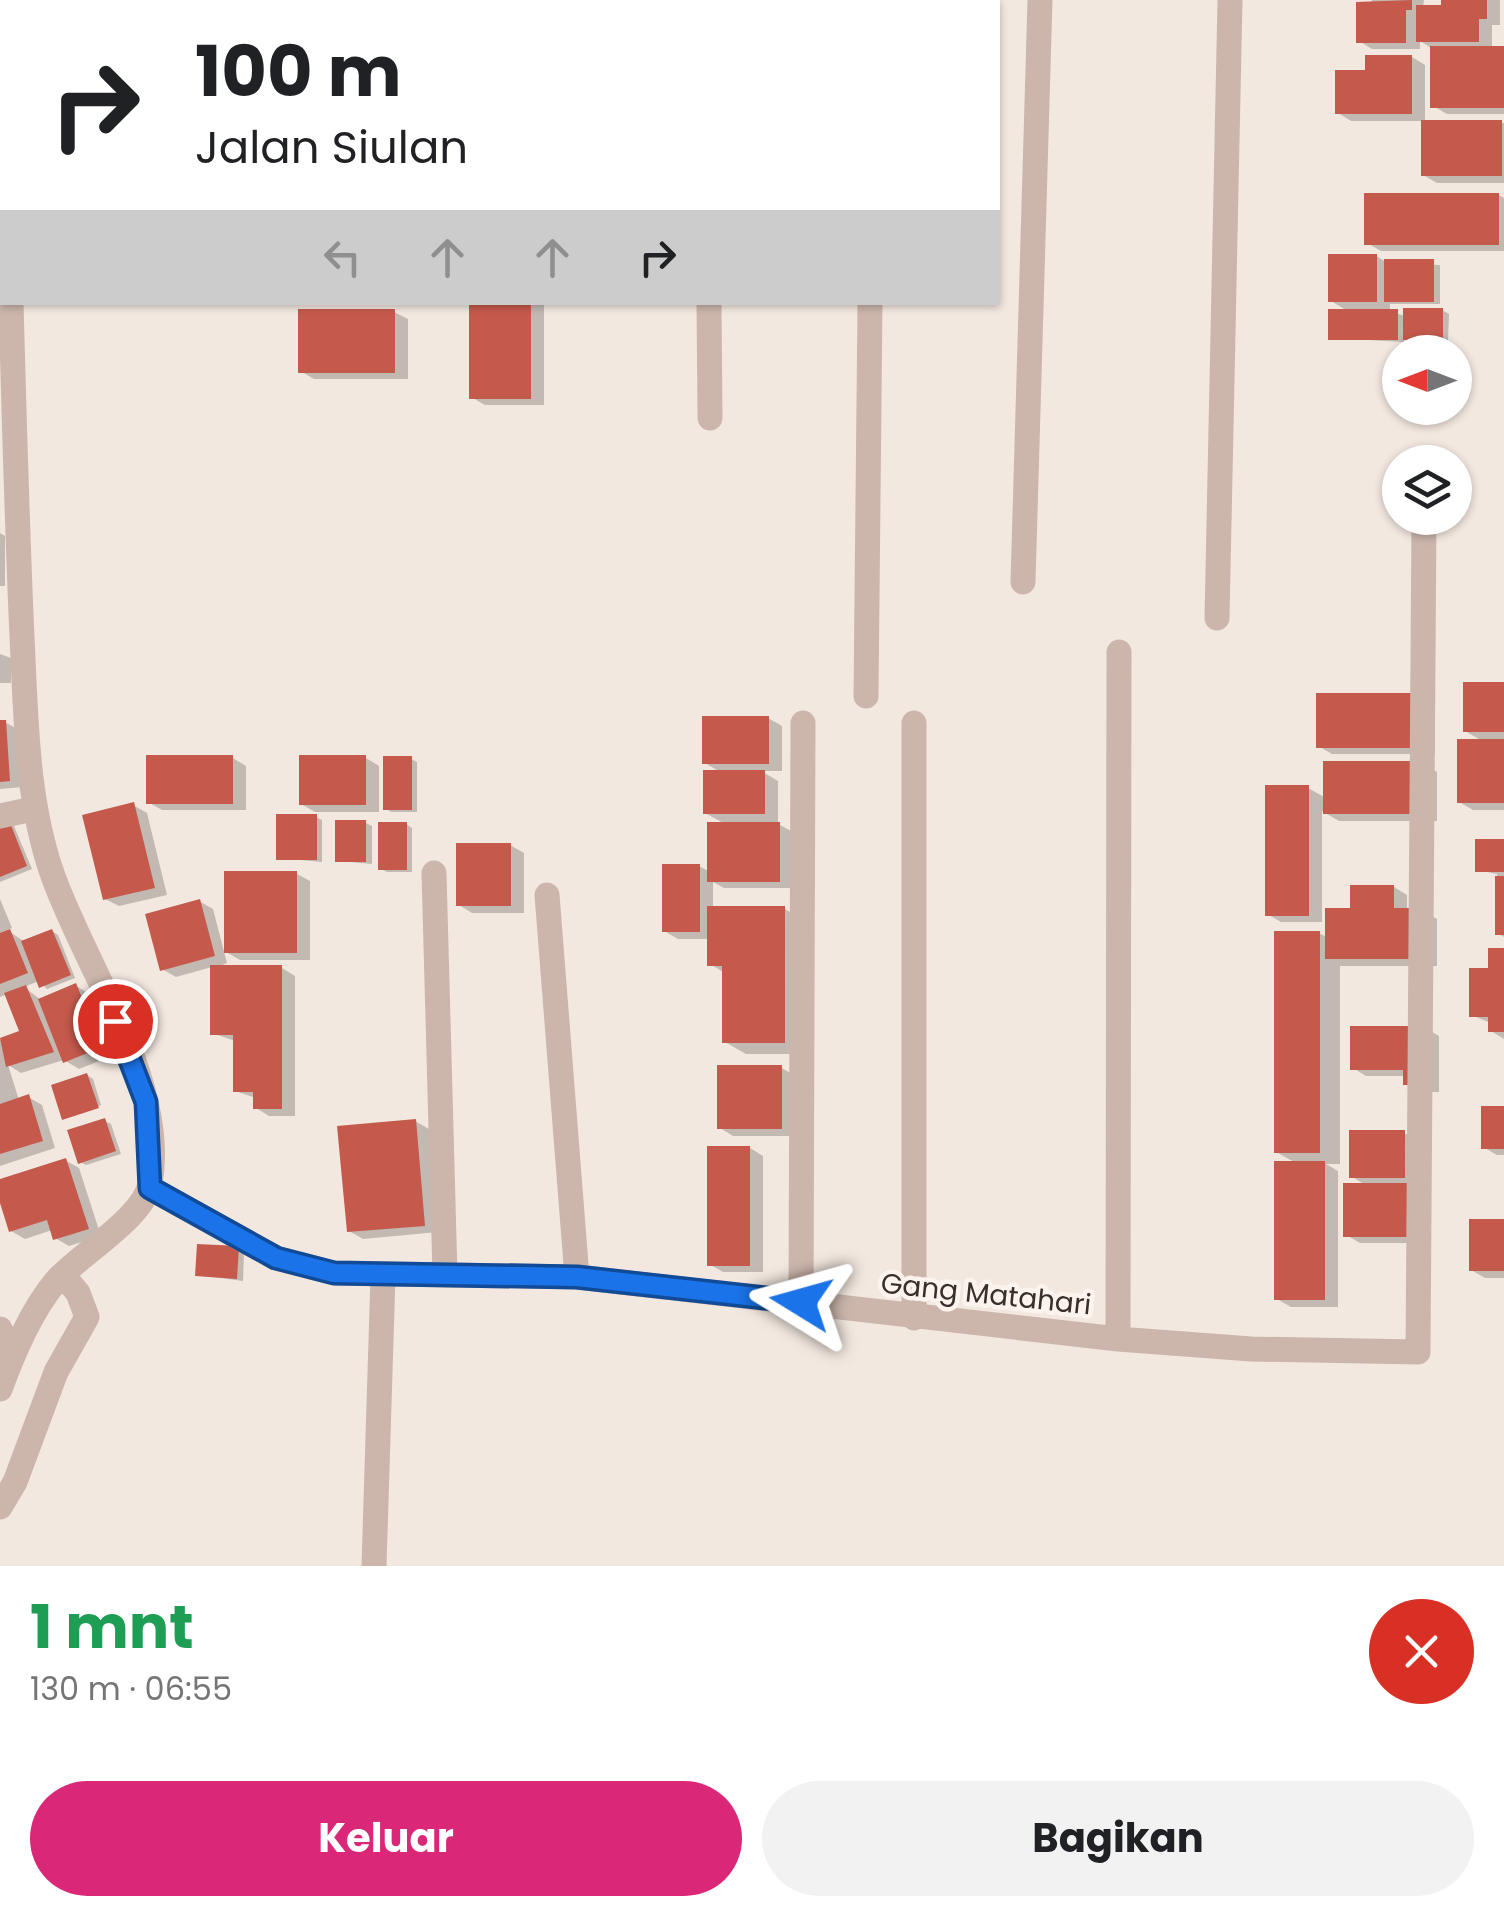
<!DOCTYPE html>
<html lang="id">
<head>
<meta charset="utf-8">
<style>
	:root { --surface:#fff; --page:#f2f2f2; --text:#202124; --muted:#757577; --accent:#db2777 }
	body { margin:0; font-family:Poppins,sans-serif; background:var(--page); color:var(--text); height:100vh; display:flex; flex-direction:column; font-size:38px; white-space:nowrap }
	* { box-sizing:border-box; margin:0 }
	p { font-size:32px; color:var(--muted) }
	.icon { flex:none; width:55px; height:55px; fill:none; stroke:currentColor; stroke-width:2; stroke-linecap:round; stroke-linejoin:round }
	.map { position:relative; height:1566px; overflow:hidden }
	.sheet { display:flex; flex-direction:column; background:var(--surface); flex:1 }
	.sheet>* { flex:none }
	.top-card { position:absolute; left:0px; top:0px; width:1000px; height:305px; box-shadow:0 2px 8px #0004; background:#fff; color:var(--text); overflow:hidden }
	.needle { width:65px; rotate:270deg }
	.controls { position:absolute; left:1382px; top:335px; display:grid; gap:20px }
	.controls a { display:grid; place-items:center; width:90px; height:90px; border-radius:50%; background:var(--surface); box-shadow:0 2px 8px #0004; font-size:50px }
	.pin { position:absolute; display:grid; place-items:center; width:85px; height:85px; color:#fff; margin:-42px; border:5px solid #fff; border-radius:50%; box-shadow:0 2px 10px #0007 }
	.me { position:absolute; width:110px; margin:-55px; rotate:278deg; stroke-linejoin:round; filter:drop-shadow(0 0 8px #0008) }
	.turn { display:flex; align-items:center; gap:35px; height:210px; padding:0 30px; font-size:45px }
	.turn .icon { width:130px; height:130px; stroke-width:2.5 }
	.turn b { display:block; font-size:70px; line-height:85px }
	.lanes { display:flex; align-items:center; height:95px; padding:0 30px; background:#0003; justify-content:center; gap:50px; direction:ltr }
	.lanes .off { opacity:.35 }
	.round { display:grid; place-items:center; flex:none; width:105px; height:105px; border-radius:52px; background:var(--page) }
	.summary { display:flex; align-items:center; justify-content:space-between; height:170px; padding:0 30px }
	h1 { font-size:60px; font-weight:700; line-height:75px; color:#1e9e55 }
	.button { display:flex; gap:20px; margin-top:auto; padding:20px 30px }
	.button a { flex:1; height:115px; border-radius:60px; background:var(--accent); color:#fff; font-size:40px; font-weight:700; line-height:115px; text-align:center }
	.button a+a { background:var(--page); color:var(--text) }
	.map>svg:first-child { display:block }
	.shadow { fill:#0003 }
	.building { fill:#c55a4c }
	.lines { fill:none; stroke-linecap:round; stroke-linejoin:round }
	.minor { stroke:#ccb6ac; stroke-width:25 }
	.route-casing { stroke:#114b97; stroke-width:25 }
	.route { stroke:#1a73e8; stroke-width:18 }
	.labels { text-anchor:middle; dominant-baseline:central; stroke-width:9; stroke-linejoin:round; paint-order:stroke }
	.street-label { font-size:28px; fill:#3a2e2b; stroke:#fbf3ed }
</style>
</head>
<body>
<div class="map">
<svg width="1504" height="1566" viewBox="0 0 1504 1566">
	<rect width="100%" height="100%" fill="#f3e8e0"/>
	<path class="shadow" d="M173 0H211V2H178Z
		M335 0H420V2H335Z
		M556 0H613V2H556Z
		M643 0H693V2H643Z
		M1372 0H1424L1423 7H1443V0H1500V25H1492V48H1504V114H1447L1433 106V49L1420 41V49H1372L1359 41Z
		M1412 57 1425 65V122L1504 123V183H1437L1423 175V121H1351L1338 113 1368 73Z
		M0 64 2 66V178H0Z
		M0 188 2 190V271H0Z
		M1499 195 1504 198V251H1381L1367 243Z
		M1376 256 1386 262 1440 265V304H1390V312L1406 316 1442 310 1449 314 1448 342H1412L1404 337V342L1331 338 1349 312 1331 301Z
		M471 302H544V405H485L471 397Z
		M394 312 408 319V379H314L300 371Z
		M0 533 5 536V586H0Z
		M0 654 11 658V683H0Z
		M1504 684V810H1473L1459 802 1484 742 1465 731Z
		M1435 704V754H1332L1318 746Z
		M768 718 782 726V771H761L778 781V824L793 832V888H724L713 882V909H785L805 921V1054H746L725 1042V973L710 964V939H678L664 931 699 866 710 872 725 824 705 813 722 773 705 763Z
		M5 722 19 730 23 787 0 789V723Z
		M233 758 246 766V810H162L148 802Z
		M366 758 379 766V812H315L301 804Z
		M411 759 417 762V812H391L385 808Z
		M1424 764 1437 772V821H1339L1322 811V922H1281L1267 914 1308 788 1326 798Z
		M133 805 147 813 167 895 119 906 105 899Z
		M316 817 322 820V862L279 858Z
		M8 822 14 826 32 869 0 882V826Z
		M366 823 372 826V864L338 861Z
		M406 824 412 828V872H387L381 869Z
		M1504 842V937L1497 933V874L1477 870Z
		M510 845 524 853V913H472L459 905Z
		M297 874 310 881V960H240L226 952Z
		M1394 887 1407 895V911H1423L1437 919V966H1340V1164H1326L1338 1171V1307H1291L1277 1299 1296 1163 1276 1152 1319 933 1328 938 1353 911Z
		M0 899 12 928 7 930 25 942 52 931 58 935 75 978 47 989 39 981 24 987 41 1000 76 986 90 994 114 1055 79 1069 64 1060 21 1073 8 1065 19 1100 28 1097 42 1105 55 1148 0 1166V1040L22 1032 7 994 0 997Z
		M199 901 213 909 227 963 218 967 282 968 295 976V1116H269L256 1108V1098L235 1091V1041L212 1033V967L176 977 162 969Z
		M1504 950V1039L1491 1031V1023L1471 1015Z
		M1425 1028 1439 1036V1092H1420L1406 1076H1366L1353 1068Z
		M782 1068 795 1076V1136H733L720 1128Z
		M87 1075 93 1079 101 1105 65 1116Z
		M1504 1109V1155H1497L1483 1147Z
		M105 1121 111 1124 121 1154 86 1165 80 1162Z
		M415 1121 429 1129 438 1232 363 1239 349 1231Z
		M1404 1133 1418 1140 1425 1243H1360L1346 1235 1367 1186 1351 1176Z
		M750 1148 763 1156V1272H723L709 1264Z
		M65 1160 79 1168 101 1236 69 1246 55 1238 52 1230 25 1239 11 1231 0 1181Z
		M1504 1221V1278H1485L1471 1270Z
		M238 1249 244 1252 243 1281 198 1275Z"/>
	<path class="building" d="M1412 0V10H1406V43H1356V2Z
		M1441 0H1487V19H1479V42H1416V5H1441Z
		M1430 46H1504V108H1430Z
		M1365 55H1412V114H1335V70H1365Z
		M1421 120H1502V176H1421Z
		M1364 193H1499V245H1364Z
		M1328 254H1377V302H1328Z
		M1384 259H1434V302H1384Z
		M469 302H531V399H469Z
		M1403 308H1443V340H1403Z
		M298 309H395V373H298Z
		M1328 309H1398V340H1328Z
		M1403 345H1443V352H1403Z
		M1463 682H1504V732H1463Z
		M1316 693H1422V748H1316Z
		M702 716H769V764H702Z
		M0 720H6L10 781 0 782Z
		M1457 739H1504V803H1457Z
		M146 755H233V804H146Z
		M299 755H366V805H299Z
		M383 756H412V810H383Z
		M1323 761H1424V814H1323Z
		M703 770H765V814H703Z
		M1265 785H1309V916H1265Z
		M134 802 155 888 103 900 82 815Z
		M276 814H317V860H276Z
		M9 820 27 866 0 877V823Z
		M335 820H366V862H335Z
		M378 822H407V870H378Z
		M707 822H780V882H707Z
		M1475 839H1504V872H1475Z
		M456 843H511V906H456Z
		M662 864H700V932H662Z
		M224 871H297V953H224Z
		M1495 876H1504V935H1495Z
		M1350 885H1394V908H1424V959H1325V908H1350Z
		M200 899 215 956 160 971 145 914Z
		M707 906H785V1043H722V966H707Z
		M10 929 28 973 0 984V933Z
		M52 929 71 975 39 988 21 941Z
		M1274 931H1320V1153H1274Z
		M1488 948H1504V1032H1488V1017H1469V968H1488Z
		M210 965H282V1109H253V1092H233V1035H210Z
		M76 983 102 1047 63 1063 38 999Z
		M26 985 54 1052 6 1067 0 1038 19 1031 4 993Z
		M1350 1026H1426V1085H1403V1070H1350Z
		M717 1065H782V1129H717Z
		M87 1073 99 1108 62 1120 51 1085Z
		M29 1094 43 1141 0 1154V1104Z
		M1481 1106H1504V1149H1481Z
		M105 1118 116 1151 78 1164 67 1130Z
		M416 1119 425 1226 347 1232 337 1126Z
		M1349 1130H1405V1178H1349Z
		M707 1146H750V1266H707Z
		M66 1158 89 1229 53 1240 47 1220 9 1232 0 1203V1179Z
		M1274 1161H1325V1300H1274Z
		M1343 1183H1412V1237H1343Z
		M1469 1219H1504V1271H1469Z
		M197 1244 239 1246 237 1279 195 1276Z"/>
	<g class="lines">
		<path class="minor" d="M412 0V2
			M706 0V2
			M32 2V0
			M872 2V0
			M709 302 710 418
			M1023 582 1040 0
			M1217 618 1230 0
			M866 696 870 302
			M914 723V1318
			M0 816 33 809
			M434 873 445 1275
			M547 895 577 1277
			M150 1188 276 1258 334 1273 577 1277 1118 1339 1251 1349 1418 1352 1424 518
			M801 1302 803 723
			M0 1329 12 1356
			M1118 1339 1119 652
			M0 1389C14 1352 31 1311 56 1281 79 1255 143 1218 150 1184 168 1084 86 968 53 876 26 800 26 717 22 637 17 525 14 414 11 302
			M0 1507 15 1482 56 1372 87 1317 78 1293 63 1275
			M374 1566 383 1276"/>
	</g>
	<g class="lines">
		<g class="route-casing">
			<path id="route" d="M115 1021 146 1102 150 1188 276 1258 334 1273 577 1277 801 1302"/>
		</g>
		<use href="#route" class="route"/>
	</g>
	<g class="labels">
		<g class="street-label">
			<text transform="translate(986 1294) rotate(6)">Gang Matahari</text>
		</g>
	</g>
</svg>
<div class="controls">
<a><svg class="needle" viewBox="-14 -14 28 28"><path d="M0-13l5 13h-10z" fill="#e53935"/><path d="M0 13l5-13h-10z" fill="#757577"/></svg></a>
<a><svg class="icon" aria-label="layers" viewBox="0 0 24 24"><path d="M12 4l9 5-9 5-9-5zM3 14l9 5 9-5"/></svg></a>
</div>
<div class="pin" style="left:115px;top:1021px;background:#d93025"><svg class="icon" aria-label="arrive" viewBox="0 0 24 24"><path d="M6 21V4h12l-3 4 3 4H6"/></svg></div>
<svg class="me" style="left:801px;top:1302px" viewBox="-20 -20 40 40"><path d="M0-17L14 15 0 8-14 15z" fill="#1a73e8" stroke="#fff" stroke-width="4"/></svg>
<div class="top-card">
<div class="turn"><svg class="icon" aria-label="right" viewBox="0 0 24 24"><path d="M7 20v-9h11M14 6l5 5-5 5"/></svg><div><b>100 m</b>Jalan Siulan</div></div>
<div class="lanes"><svg class="icon off" aria-label="left" viewBox="0 0 24 24"><path d="M17 20v-9H6M10 6l-5 5 5 5"/></svg><svg class="icon off" aria-label="ahead" viewBox="0 0 24 24"><path d="M12 20V5M6 11l6-6 6 6"/></svg><svg class="icon off" aria-label="ahead" viewBox="0 0 24 24"><path d="M12 20V5M6 11l6-6 6 6"/></svg><svg class="icon" aria-label="right" viewBox="0 0 24 24"><path d="M7 20v-9h11M14 6l5 5-5 5"/></svg></div>
</div>
</div>
<section class="sheet">
<div class="summary"><div><h1>1 mnt</h1><p>130 m · 06:55</p></div><a class="round" style="background:#d93025;color:#fff"><svg class="icon" aria-label="close" viewBox="0 0 24 24"><path d="M6 6l12 12M18 6L6 18"/></svg></a></div>
<div class="button"><a>Keluar</a><a>Bagikan</a></div>
</section>
</body>
</html>
